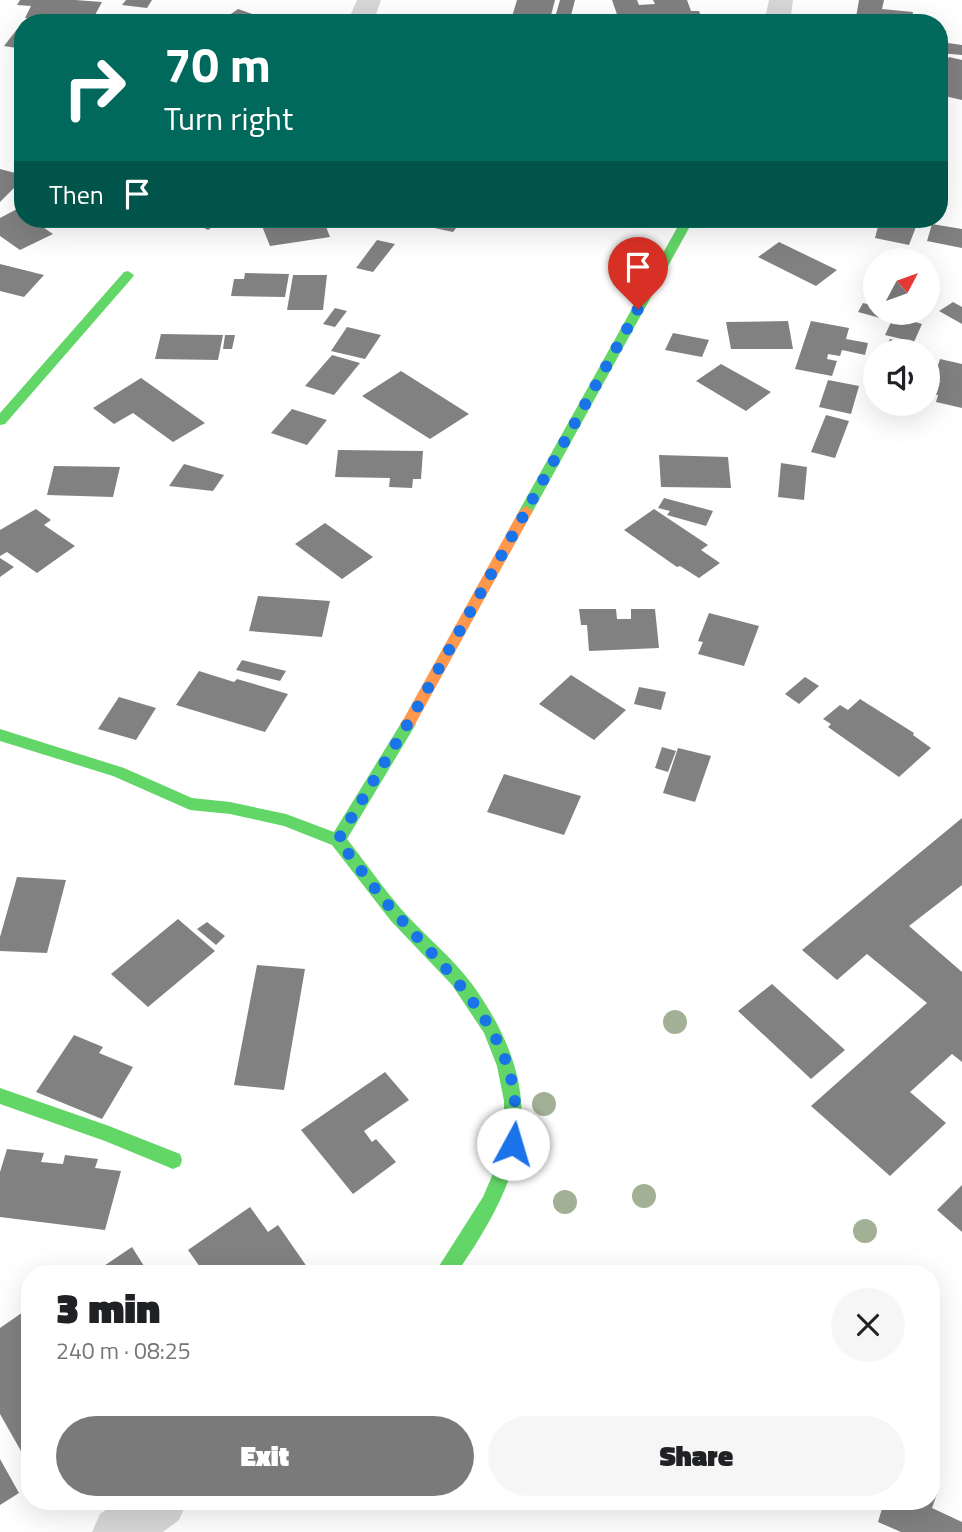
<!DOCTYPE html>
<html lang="en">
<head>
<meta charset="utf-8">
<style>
	:root { --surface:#fff; --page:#f6f6f6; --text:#202124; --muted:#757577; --accent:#7a7a7a }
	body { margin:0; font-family:"Titillium Web",sans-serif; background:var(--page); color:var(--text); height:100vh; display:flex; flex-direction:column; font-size:26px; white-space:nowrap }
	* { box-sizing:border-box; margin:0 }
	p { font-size:23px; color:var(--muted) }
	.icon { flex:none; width:38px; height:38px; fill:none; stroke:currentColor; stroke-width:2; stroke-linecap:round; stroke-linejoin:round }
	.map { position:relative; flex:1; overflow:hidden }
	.details { position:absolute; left:21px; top:1265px; width:919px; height:245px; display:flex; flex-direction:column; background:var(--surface); border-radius:28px; box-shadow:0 7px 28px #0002 }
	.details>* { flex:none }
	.top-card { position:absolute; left:14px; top:14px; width:934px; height:214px; border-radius:28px; box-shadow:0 7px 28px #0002; background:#00695c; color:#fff; overflow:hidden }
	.needle { width:46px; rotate:49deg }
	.fabs { position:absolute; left:863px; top:248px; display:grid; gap:14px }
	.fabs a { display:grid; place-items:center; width:77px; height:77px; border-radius:50%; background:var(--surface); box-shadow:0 7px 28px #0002; font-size:35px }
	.pin { position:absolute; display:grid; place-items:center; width:60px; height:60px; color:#fff; margin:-72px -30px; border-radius:50% 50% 50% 0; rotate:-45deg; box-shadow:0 0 7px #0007 }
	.pin .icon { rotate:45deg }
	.me { position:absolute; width:77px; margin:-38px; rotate:6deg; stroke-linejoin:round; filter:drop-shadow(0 0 5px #0008) }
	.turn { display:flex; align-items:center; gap:24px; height:147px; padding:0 35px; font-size:32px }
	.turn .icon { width:91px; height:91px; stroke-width:2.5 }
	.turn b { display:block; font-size:49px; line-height:60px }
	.then { display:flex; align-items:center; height:66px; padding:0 35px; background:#0003; gap:14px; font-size:26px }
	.round { display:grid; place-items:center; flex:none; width:74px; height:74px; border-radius:37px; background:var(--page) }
	.head { display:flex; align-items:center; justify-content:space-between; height:119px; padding:0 35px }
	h1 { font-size:42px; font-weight:800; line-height:52px }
	.cta { display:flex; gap:14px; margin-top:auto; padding:14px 35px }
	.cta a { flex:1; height:80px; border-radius:42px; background:var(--accent); color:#fff; font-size:28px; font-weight:800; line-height:80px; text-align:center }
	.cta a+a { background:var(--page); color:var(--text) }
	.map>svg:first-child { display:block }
	.building { fill:#818181 }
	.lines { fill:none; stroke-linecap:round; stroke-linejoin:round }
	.street { fill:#d7d7d7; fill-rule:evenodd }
	.fast { fill:#63d668; fill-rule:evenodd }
	.slow { fill:#ff974d; fill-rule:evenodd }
	.tree { fill:#a2b095 }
	.route { stroke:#1a73e8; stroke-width:12; stroke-dasharray:0 21.6 }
</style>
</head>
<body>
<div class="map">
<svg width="962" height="1532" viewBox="0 0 962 1532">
	<rect width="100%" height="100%" fill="#fff"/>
	<path class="building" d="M20 0H75L102 2 94 17 50 14 47 19 25 18 31 6 17 5Z
		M126 0H152L147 8 122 5Z
		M517 0H555L549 23 511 20Z
		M560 0H575L569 23 554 21Z
		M612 0H637L639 5 655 4 653 0H687L691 11H699L704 23H620Z
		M859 0H884L882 9 913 12 911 23H855Z
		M238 9 275 22V23H218Z
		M18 28 23 29V49L4 46Z
		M940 42 962 45V55L940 53Z
		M949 57 962 60V100L940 95V60L946 62Z
		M0 169 23 175V179L0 202Z
		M17 209 23 213V219H31L53 234 20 250 0 236V218Z
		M199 219H224L208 230 200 226 206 222Z
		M305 219H323L330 237 270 246 262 226Z
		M425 219H463L453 232 420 225Z
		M785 219H844L846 228 786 227Z
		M880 219H919L909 245 875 238Z
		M932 224 962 229V248L927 241Z
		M377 240 395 244 373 272 356 268Z
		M779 242 837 270 816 286 758 257Z
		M0 264 44 275 24 297 0 291Z
		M245 273 289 274 285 297 231 296 234 279H244Z
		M293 275H327L323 310H287Z
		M875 296V313H886L884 319 858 312 863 303 871 305Z
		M953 302 962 307V324L939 311Z
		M335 308 347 311 335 327 323 324Z
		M894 316 922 324 914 342 885 335Z
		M788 321 793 349H731L726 322Z
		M811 321 849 328 846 339 868 343 865 355 842 350 840 356 828 354 827 359 837 361 832 376 795 369Z
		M347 327 381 335 365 359 331 351Z
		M673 333 709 340 702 357 665 350Z
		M161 334 223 335 218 360 155 359Z
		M225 335H235L232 349H223Z
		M890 339 920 347 917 352 884 351Z
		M332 355 360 363 334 395 305 386Z
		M940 359 962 364V408L936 402 938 395 928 393 930 381 942 382 933 380Z
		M721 364 771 392 746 411 696 381Z
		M401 371 469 414 430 439 362 396Z
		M141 378 205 423 173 442 133 413 114 424 93 408Z
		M828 380 859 386 851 414 819 407Z
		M292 409 327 420 307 445 271 433Z
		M826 415 849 421 835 458 811 452Z
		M338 450 423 451 421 479H413L412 488 389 487 390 478 335 477Z
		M659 455 728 457 731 488 661 487Z
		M781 463 807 467 804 500 778 497Z
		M184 464 224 475 213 491 169 486Z
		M54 466 120 467 113 497 47 495Z
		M664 498 713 511 706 526 667 515 670 511 658 508Z
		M36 509 51 520 44 525 75 546 37 573 7 552 0 556V530Z
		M654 509 708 545 701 550 720 563 699 578 680 566 677 567 624 530Z
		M325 523 373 557 342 579 295 544Z
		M0 558 14 567 0 577Z
		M258 596 330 601 322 637 249 631Z
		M579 609H616L617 619H631V609H655L659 648 589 651 587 625H581Z
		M709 613 759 626 744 666 698 654 703 642 698 641Z
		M242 660 286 671 280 681 236 670Z
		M199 671 234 682 237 679 288 694 265 732 176 705Z
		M571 675 626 710 594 740 539 704Z
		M805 677 819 686 799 704 785 694Z
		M639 687 666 692 661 710 634 704Z
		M119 697 156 708 136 740 98 729Z
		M860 699 914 733 913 735 931 748 899 777 828 727 831 724 823 719 840 705 848 710Z
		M662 747 676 751 668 772 655 768Z
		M678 748 711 756 695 802 663 793Z
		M504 774 581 796 564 835 487 812Z
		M962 818V885L909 926 962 972V1062L952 1054 910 1092 946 1123 890 1176 811 1106 927 1003 867 954 837 980 802 950Z
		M17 877 66 880 47 953 0 951V937Z
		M178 919 215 951 148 1007 111 974Z
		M207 922 225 936 216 945 197 929Z
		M257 965 305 969 284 1090 234 1085Z
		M772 984 845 1050 811 1079 738 1011Z
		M74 1035 103 1047 99 1053 133 1067 102 1119 36 1092Z
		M385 1072 409 1100 364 1131 372 1142 376 1139 396 1162 353 1194 301 1130Z
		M7 1149 44 1153 41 1162 63 1164 65 1155 98 1159 95 1168 121 1171 105 1230 0 1217V1172Z
		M962 1185V1232L937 1210Z
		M250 1207 268 1232 278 1225 312 1274H205L188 1250Z
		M132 1247 149 1274H92Z
		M23 1312 30 1324V1467L0 1414V1328Z
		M0 1459 19 1493 0 1505Z
		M931 1492 937 1494 932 1508 962 1522V1532H901L878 1522 884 1502H931Z"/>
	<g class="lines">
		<path class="street" d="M357 0H381L373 23H347Z
			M769 0H793L790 23H764Z
			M117 1502H187L179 1520 163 1532H92L100 1514Z"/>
		<path class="fast" d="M682 219H694L533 511 531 514H521L519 511Z
			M128 271 134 275 132 278 5 424 0 425V413L124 272Z
			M408 718 416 724 347 839C366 863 383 888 402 910 425 936 452 957 472 984 551 1094 528 1170 456 1274H434L483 1197 495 1169 504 1135V1101L497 1066 484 1033 452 985 391 921 332 845 284 826 230 814 190 810 113 776 0 741V729L124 768 192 798 230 802 286 814 334 832 403 720Z
			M0 1088 109 1126 180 1154 182 1160 180 1166 173 1169 105 1141 0 1104Z"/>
		<path class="slow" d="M526 506 533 511 413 728H403L400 724 403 720 519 511Z"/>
	</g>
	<g class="tree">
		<circle cx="675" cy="1022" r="12"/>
		<circle cx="544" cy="1104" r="12"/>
		<circle cx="644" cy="1196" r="12"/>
		<circle cx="565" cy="1202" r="12"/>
		<circle cx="865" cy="1231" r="12"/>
	</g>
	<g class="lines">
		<path class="route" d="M513 1144C530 1046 457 982 398 916 376 892 358 865 338 840L413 715 638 309"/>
	</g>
</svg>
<div class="fabs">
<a><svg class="needle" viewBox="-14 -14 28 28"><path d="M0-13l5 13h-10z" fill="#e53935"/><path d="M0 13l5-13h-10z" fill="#757577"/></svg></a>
<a><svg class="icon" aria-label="sound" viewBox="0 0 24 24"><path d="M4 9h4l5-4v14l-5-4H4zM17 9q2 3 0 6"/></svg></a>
</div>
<div class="pin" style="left:638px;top:309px;background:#d93025"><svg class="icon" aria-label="arrive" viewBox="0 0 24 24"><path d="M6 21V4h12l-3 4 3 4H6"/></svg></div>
<svg class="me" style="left:513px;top:1144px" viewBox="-20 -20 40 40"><circle r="19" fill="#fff"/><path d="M0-13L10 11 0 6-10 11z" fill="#1a73e8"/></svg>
<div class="top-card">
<div class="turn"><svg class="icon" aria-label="right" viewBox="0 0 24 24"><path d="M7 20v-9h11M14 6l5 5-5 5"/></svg><div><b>70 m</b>Turn right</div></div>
<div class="then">Then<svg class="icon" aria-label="arrive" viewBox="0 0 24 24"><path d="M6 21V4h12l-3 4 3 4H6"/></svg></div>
</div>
<section class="details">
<div class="head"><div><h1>3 min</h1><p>240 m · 08:25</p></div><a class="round"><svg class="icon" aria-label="close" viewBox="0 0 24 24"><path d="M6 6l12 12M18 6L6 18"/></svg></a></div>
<div class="cta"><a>Exit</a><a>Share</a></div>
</section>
</div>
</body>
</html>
